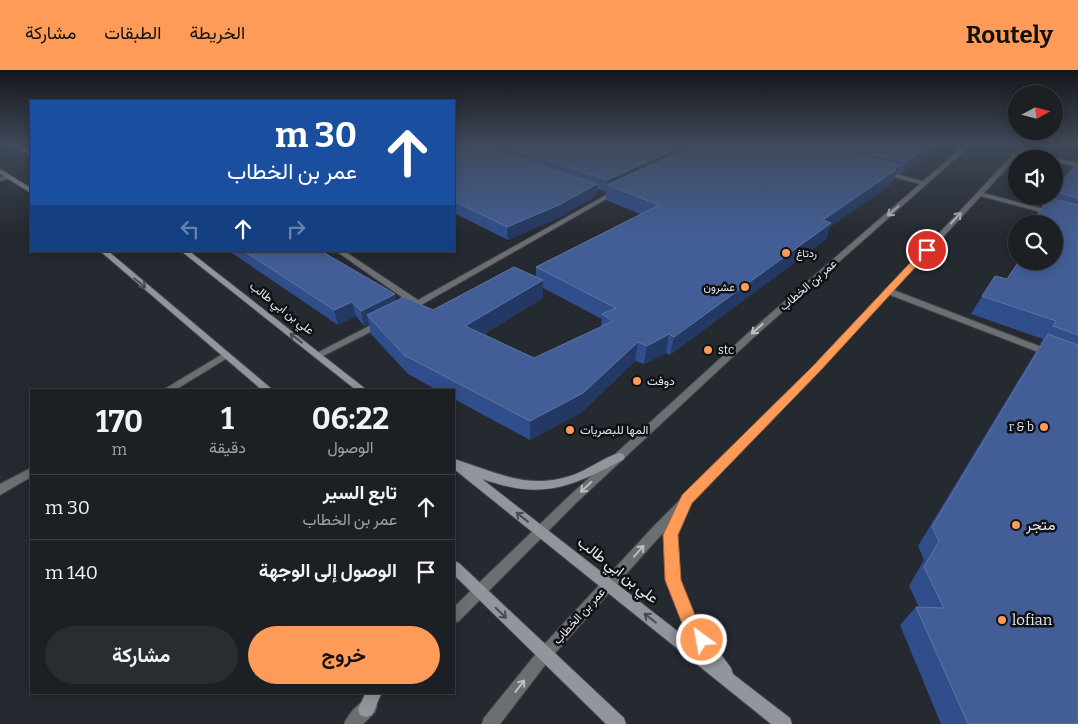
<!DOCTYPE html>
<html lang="ar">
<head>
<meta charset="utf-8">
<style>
	:root { --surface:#1c1f24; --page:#292c31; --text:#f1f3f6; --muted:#a0a2a6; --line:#3a3d41; --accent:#fe9b59 }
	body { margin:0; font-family:Bitter,Vazirmatn,serif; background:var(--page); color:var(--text); direction:rtl; height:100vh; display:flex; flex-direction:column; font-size:19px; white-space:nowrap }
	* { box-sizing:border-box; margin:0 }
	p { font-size:16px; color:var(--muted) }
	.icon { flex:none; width:28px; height:28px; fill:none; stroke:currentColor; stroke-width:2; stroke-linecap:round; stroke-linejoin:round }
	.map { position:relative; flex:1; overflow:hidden; direction:ltr }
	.sheet { position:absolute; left:30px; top:319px; width:425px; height:305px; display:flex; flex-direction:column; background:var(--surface); border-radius:0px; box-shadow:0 2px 12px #0003,0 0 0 1px var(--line); direction:rtl }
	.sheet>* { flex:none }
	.banner { position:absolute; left:30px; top:30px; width:425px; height:152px; border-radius:0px; box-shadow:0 2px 12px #0003,0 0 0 1px var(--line); direction:rtl; background:#1a4fa0; color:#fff; overflow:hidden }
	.needle { width:32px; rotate:83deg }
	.controls { position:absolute; left:1008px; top:15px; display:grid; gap:10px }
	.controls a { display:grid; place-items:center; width:55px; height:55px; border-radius:50%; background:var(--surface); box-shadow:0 2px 12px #0003,0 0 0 1px var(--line); font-size:25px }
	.pin { position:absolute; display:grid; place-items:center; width:42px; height:42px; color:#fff; margin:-21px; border:2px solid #fff; border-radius:50%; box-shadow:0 1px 5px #0007 }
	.me { position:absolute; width:55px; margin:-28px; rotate:328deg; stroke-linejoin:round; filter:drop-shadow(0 0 4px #0008) }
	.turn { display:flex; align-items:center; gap:18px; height:105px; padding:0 15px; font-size:22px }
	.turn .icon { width:65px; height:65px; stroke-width:2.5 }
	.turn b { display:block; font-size:35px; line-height:42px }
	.lanes { display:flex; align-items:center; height:48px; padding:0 15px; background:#0003; justify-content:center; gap:25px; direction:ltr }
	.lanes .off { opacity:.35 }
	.eta { display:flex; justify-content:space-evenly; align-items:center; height:85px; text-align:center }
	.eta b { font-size:30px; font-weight:700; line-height:35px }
	.action { display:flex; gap:10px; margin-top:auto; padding:10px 15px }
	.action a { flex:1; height:58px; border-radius:30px; background:var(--accent); color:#111; font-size:20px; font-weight:700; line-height:58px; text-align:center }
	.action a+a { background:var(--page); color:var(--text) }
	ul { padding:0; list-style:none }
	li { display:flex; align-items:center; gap:15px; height:65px; padding:0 15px; border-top:1px solid var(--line) }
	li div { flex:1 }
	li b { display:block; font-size:19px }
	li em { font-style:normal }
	header { display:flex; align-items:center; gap:30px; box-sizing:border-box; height:70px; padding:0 25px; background:var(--accent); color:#111 }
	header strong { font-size:24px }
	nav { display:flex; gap:28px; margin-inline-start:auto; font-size:18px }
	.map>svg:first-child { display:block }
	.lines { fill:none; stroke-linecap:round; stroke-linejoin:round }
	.minor-casing { stroke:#40444b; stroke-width:2 }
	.tertiary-casing { stroke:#40444b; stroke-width:2 }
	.secondary-casing { stroke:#40444b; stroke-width:2 }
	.minor { fill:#6c6e72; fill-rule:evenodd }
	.tertiary { fill:#6c6e72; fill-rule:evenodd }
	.secondary { fill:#92959c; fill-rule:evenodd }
	.wall { fill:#304e8c; fill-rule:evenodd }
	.shaded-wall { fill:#233863 }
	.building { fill:#435e97; stroke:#5d74a5 }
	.oneway { stroke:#bcbec3 }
	.oneway2 { stroke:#4a4c52 }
	.route { fill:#fe9b59; stroke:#a5653a }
	.poi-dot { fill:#fe9b59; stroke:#101115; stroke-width:2 }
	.labels { text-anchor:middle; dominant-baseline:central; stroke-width:5; stroke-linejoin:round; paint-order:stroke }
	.far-poi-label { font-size:11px; fill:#e7e9ef; stroke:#101115; text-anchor:start }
	.street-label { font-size:12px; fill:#e7e9ef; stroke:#101115 }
	.poi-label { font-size:12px; fill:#e7e9ef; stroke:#101115; text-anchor:start }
	.near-poi-label { font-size:15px; fill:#e7e9ef; stroke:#101115; text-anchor:start }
	.near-street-label { font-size:15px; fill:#e7e9ef; stroke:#101115 }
</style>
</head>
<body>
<header>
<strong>Routely</strong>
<nav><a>الخريطة</a><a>الطبقات</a><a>مشاركة</a></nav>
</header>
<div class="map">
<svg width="1078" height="654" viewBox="0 0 1078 654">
	<rect width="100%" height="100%" fill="#252930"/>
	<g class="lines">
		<g class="minor-casing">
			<path id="minor" d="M1019 79 1053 89 1054 88 1078 93V97L1054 92V89H1043L1017 82V80Z
				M884 101 926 112 927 113 924 115 882 104V102Z
				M9 105 11 106V108L0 111V107Z
				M617 119 622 120 407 243 403 240 412 234 336 181H344L418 230Z
				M979 122 1078 148V152L977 125 976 124Z
				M885 219H891L1052 281 1054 283 1049 286 1046 285 885 223Z
				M381 250 385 253 384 255 321 287H315L313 285Z
				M226 282 231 285 229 287 175 320H163Z
				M31 398V407L0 425V414Z"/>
		</g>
		<g class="tertiary-casing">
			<path id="tertiary" d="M966 74H972L753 268 575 434 459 551 454 553V537L567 428 747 264Z
				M1023 74H1029L820 300 661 465 549 590 500 654H482L484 648 539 580 653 457 814 296Z
				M369 628 375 630 377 636 375 642 363 654H344C348 644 359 632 369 628Z"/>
		</g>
		<g class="secondary-casing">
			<path id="secondary" d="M10 74H17L31 81V85Z
				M0 99 31 118V123L0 104Z
				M100 181H108L273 320H262Z
				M181 181H189L367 320H356Z
				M619 383 623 384 625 387 623 390C568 418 543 430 482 409L698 577 686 560 666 511 665 465 683 426 687 424 691 426 693 429 677 465 680 511 696 550 731 598 733 604 790 648 792 654H771L454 399V389C493 401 527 420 570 406 587 401 602 388 619 383Z
				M454 491 459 493 624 648 626 654H606L454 505Z
				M366 622H382L372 645 366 647 360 645 358 639Z"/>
		</g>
		<use href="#minor" class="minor"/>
		<use href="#tertiary" class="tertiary"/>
		<use href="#secondary" class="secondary"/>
	</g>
	<path class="wall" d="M454 74H939L929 81 928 85 901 104 897 103 894 109 892 111 890 115 830 157 826 169 670 285 666 283 644 294 635 291 582 342 530 370 454 329V320H437L408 304 371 264 369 254 364 256 356 246 338 255 229 181H321L396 231 433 240 536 207V197L640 144 606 130V122L597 119 596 126 560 147 508 170 454 143ZM543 218 602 249 601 257 534 288 484 264 543 228Z
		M1078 92V654H941L900 555 916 537H919L909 516 924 490 918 476 1035 283 1041 275 1040 274 1043 269 971 244 982 226 1007 209 1054 154H1032L1051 126H1054V121Z"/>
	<path class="shaded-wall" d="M686 74H709L607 115 606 122 607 110Z
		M929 74H939L929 81 928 85 901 104 906 92Z
		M900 95 894 109 892 111 890 115 830 157 826 169 670 285 674 267 823 150Z
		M597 114 596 126 560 147 508 170 507 157Z
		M543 210V228L467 274 465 256Z
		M395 224 398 239 367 245 369 254 364 256 361 241Z
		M352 232 356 246 338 255 334 240Z
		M669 264 666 283 644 294 647 276Z
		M638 272 635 291 582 342 530 370V351Z"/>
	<path class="building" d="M454 74H475L597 114 561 134 507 157 454 131Z
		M497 74H686L607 110Z
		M698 74H817L900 95 893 100H896L823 150 831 153 674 267 669 264 647 276 638 272 583 323 530 351 404 285 367 245 404 227 433 240 514 197 543 210 465 256 534 288 613 251 602 244 616 238 536 197 659 135 607 115Z
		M832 74H931L906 92Z
		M1078 92V128L1054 121Z
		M1049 128 1078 135V265L1053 256 1056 251 982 226 995 206 1007 209 1019 191H1054V154H1044L1047 149 1036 146Z
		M244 181H321L395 224 361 241 352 232 334 240Z
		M1048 264 1078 275V654H968L916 537 944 538 924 497 939 471 932 457Z"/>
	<defs><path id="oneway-shaft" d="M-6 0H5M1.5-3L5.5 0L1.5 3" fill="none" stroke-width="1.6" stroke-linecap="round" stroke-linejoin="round" transform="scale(1.25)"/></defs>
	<g class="oneway">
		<use href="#oneway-shaft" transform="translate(893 141) rotate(139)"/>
		<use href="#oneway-shaft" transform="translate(956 148) rotate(-47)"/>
		<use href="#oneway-shaft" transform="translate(757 259) rotate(139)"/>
		<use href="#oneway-shaft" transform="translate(586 417) rotate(137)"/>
		<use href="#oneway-shaft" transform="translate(639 481) rotate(-48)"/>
		<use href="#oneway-shaft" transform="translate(520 616) rotate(-52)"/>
	</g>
	<g class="oneway2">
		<use href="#oneway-shaft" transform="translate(140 213) rotate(40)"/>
		<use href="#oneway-shaft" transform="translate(296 268) rotate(-142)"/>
		<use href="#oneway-shaft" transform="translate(522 447) rotate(-142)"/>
		<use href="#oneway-shaft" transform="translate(501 543) rotate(44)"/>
		<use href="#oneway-shaft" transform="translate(650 548) rotate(-142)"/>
	</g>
	<linearGradient id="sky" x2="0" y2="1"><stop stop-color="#14171a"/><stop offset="0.45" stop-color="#404959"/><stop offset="1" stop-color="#404959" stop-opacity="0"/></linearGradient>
	<rect width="1078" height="165" fill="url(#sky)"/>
	<path class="route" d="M924 178 931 180 821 300 692 433 678 465 681 510 697 550 710 570 708 576 702 578 696 576 685 561 665 510 663 465 682 425 813 296Z"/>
	<g class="poi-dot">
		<circle cx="786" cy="183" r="5"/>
		<circle cx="745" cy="217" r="5"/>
		<circle cx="708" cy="280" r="5"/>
		<circle cx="637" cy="311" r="5"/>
		<circle cx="1044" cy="357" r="5"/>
		<circle cx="570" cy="360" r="5"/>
		<circle cx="1016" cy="455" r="5"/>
		<circle cx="1002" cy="550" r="5"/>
	</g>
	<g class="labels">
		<g class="far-poi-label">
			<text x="796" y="183">ردتاغ</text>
			<text x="735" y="217" text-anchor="end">عشرون</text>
		</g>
		<g class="street-label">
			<text transform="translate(808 215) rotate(-41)">عمر بن الخطاب</text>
			<text transform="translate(282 238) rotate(38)">علي بن ابي طالب</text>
			<text transform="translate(579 546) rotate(-48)">عمر بن الخطاب</text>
		</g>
		<g class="poi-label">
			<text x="718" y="280">stc</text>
			<text x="647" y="311">دوفت</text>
			<text x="1034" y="357" text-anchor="end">r &amp; b</text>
			<text x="580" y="360">المها للبصريات</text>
		</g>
		<g class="near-poi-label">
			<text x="1026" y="455">متجر</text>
			<text x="1012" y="550">lofian</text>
		</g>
		<g class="near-street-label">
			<text transform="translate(618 500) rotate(38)">علي بن ابي طالب</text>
		</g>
	</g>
</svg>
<div class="controls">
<a><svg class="needle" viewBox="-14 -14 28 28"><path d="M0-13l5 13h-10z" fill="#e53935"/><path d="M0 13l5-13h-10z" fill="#a0a2a6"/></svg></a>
<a><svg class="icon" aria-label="sound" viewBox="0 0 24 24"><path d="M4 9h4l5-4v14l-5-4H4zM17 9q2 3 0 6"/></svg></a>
<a><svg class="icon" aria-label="search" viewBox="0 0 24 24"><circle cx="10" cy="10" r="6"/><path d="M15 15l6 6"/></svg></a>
</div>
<div class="pin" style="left:927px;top:180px;background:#d93025"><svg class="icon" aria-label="arrive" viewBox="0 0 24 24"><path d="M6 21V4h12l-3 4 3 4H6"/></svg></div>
<svg class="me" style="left:702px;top:570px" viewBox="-20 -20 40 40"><circle r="17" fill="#fe9b59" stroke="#fff" stroke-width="3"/><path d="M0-11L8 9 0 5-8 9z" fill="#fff"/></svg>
<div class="banner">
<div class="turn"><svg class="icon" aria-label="ahead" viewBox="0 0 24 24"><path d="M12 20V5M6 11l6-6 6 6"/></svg><div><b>30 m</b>عمر بن الخطاب</div></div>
<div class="lanes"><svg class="icon off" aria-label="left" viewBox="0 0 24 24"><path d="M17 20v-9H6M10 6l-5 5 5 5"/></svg><svg class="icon" aria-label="ahead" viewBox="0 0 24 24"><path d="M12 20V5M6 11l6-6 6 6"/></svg><svg class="icon off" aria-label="right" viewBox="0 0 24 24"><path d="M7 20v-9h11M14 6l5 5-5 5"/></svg></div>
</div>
<section class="sheet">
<div class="eta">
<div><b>06:22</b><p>الوصول</p></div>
<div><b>1</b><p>دقيقة</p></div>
<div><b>170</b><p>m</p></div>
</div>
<ul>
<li><svg class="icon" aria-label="ahead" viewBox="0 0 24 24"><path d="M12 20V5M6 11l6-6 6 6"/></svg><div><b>تابع السير</b><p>عمر بن الخطاب</p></div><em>30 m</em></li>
<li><svg class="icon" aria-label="arrive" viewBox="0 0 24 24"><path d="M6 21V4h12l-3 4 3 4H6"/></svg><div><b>الوصول إلى الوجهة</b></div><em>140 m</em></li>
</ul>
<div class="action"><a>خروج</a><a>مشاركة</a></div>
</section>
</div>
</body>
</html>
